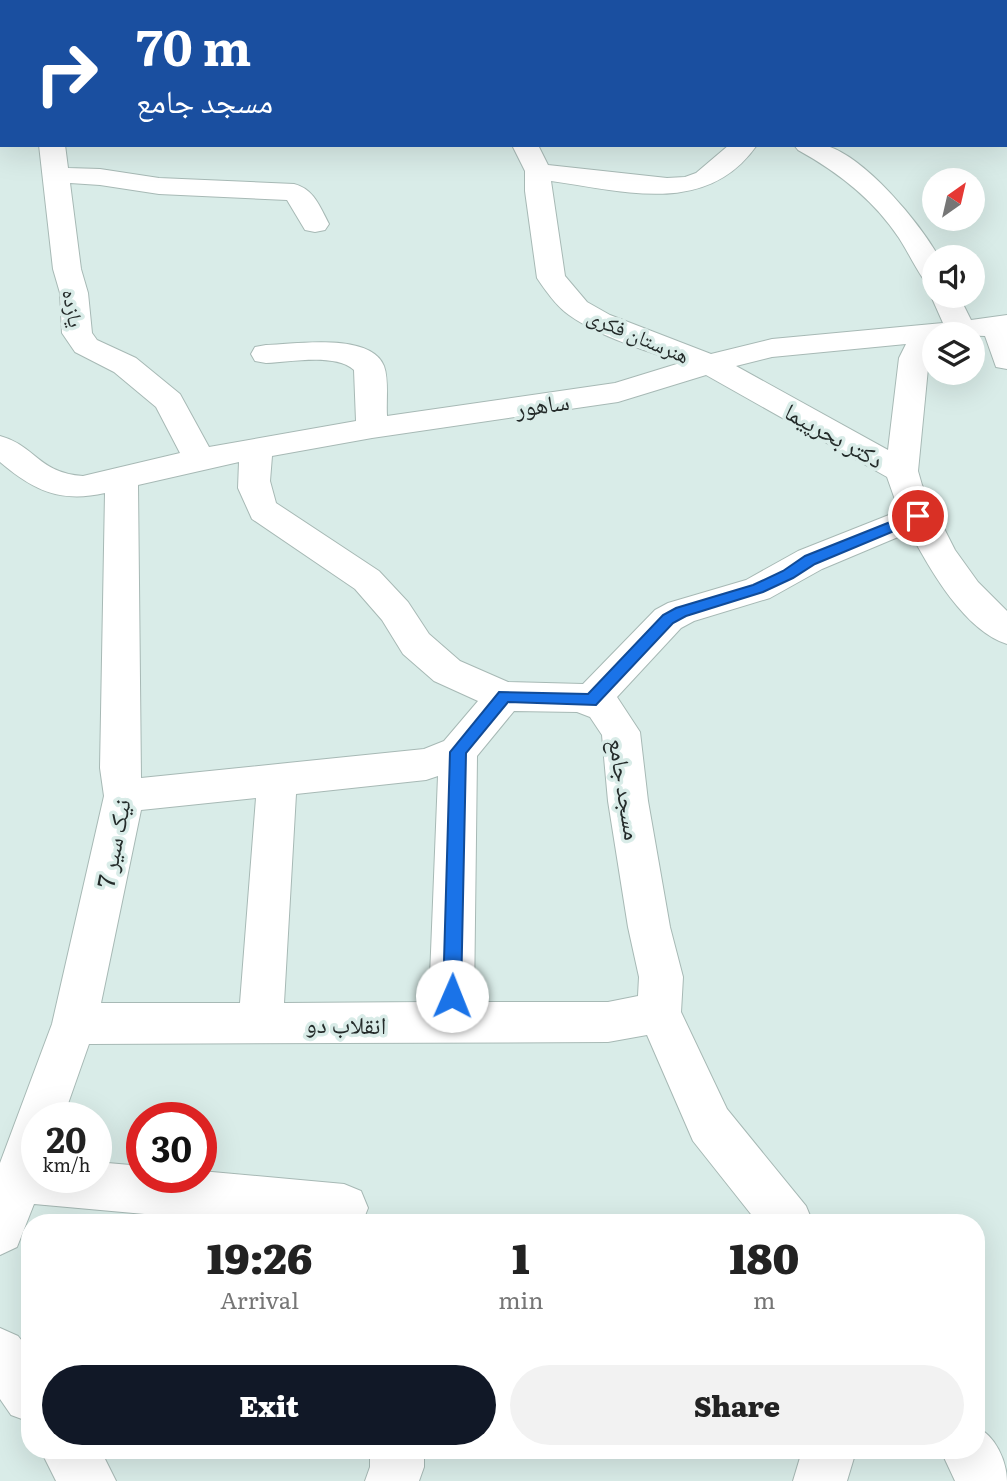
<!DOCTYPE html>
<html lang="en">
<head>
<meta charset="utf-8">
<style>
	:root { --surface:#fff; --page:#f2f2f2; --text:#222; --muted:#767676; --accent:#111827 }
	body { margin:0; font-family:Literata,"Noto Naskh Arabic",serif; background:var(--page); color:var(--text); height:100vh; display:flex; flex-direction:column; font-size:26px; white-space:nowrap }
	* { box-sizing:border-box; margin:0 }
	p { font-size:23px; color:var(--muted) }
	.icon { flex:none; width:38px; height:38px; fill:none; stroke:currentColor; stroke-width:2; stroke-linecap:round; stroke-linejoin:round }
	.map { position:relative; flex:1; overflow:hidden }
	.side { position:absolute; left:21px; top:1214px; width:964px; height:245px; display:flex; flex-direction:column; background:var(--surface); border-radius:28px; box-shadow:0 7px 28px #0002 }
	.side>* { flex:none }
	.hud { position:absolute; left:0px; top:0px; width:1008px; height:147px; box-shadow:0 7px 28px #0002; background:#1a4fa0; color:#fff; overflow:hidden }
	.needle { width:46px; rotate:34deg }
	.controls { position:absolute; left:922px; top:168px; display:grid; gap:14px }
	.controls a { display:grid; place-items:center; width:63px; height:63px; border-radius:50%; background:var(--surface); box-shadow:0 7px 28px #0002; font-size:35px }
	.speed { position:absolute; left:21px; top:1102px; display:flex; gap:14px; font-size:35px; font-weight:700; text-align:center }
	.speed>* { display:grid; place-content:center; width:91px; height:91px; border-radius:50%; background:var(--surface); box-shadow:0 7px 28px #0002; line-height:1 }
	.speed small { font-size:18px; font-weight:400 }
	.speed .limit { border:10px solid #d22; background:#fff; color:#111 }
	.pin { position:absolute; display:grid; place-items:center; width:60px; height:60px; color:#fff; margin:-30px; border:4px solid #fff; border-radius:50%; box-shadow:0 2px 7px #0007 }
	.me { position:absolute; width:77px; margin:-38px; rotate:1deg; stroke-linejoin:round; filter:drop-shadow(0 0 5px #0008) }
	.turn { display:flex; align-items:center; gap:24px; height:147px; padding:0 21px; font-size:32px }
	.turn .icon { width:91px; height:91px; stroke-width:2.5 }
	.turn b { display:block; font-size:49px; line-height:60px }
	.eta { display:flex; justify-content:space-evenly; align-items:center; height:119px; text-align:center }
	.eta b { font-size:42px; font-weight:800; line-height:49px }
	.button { display:flex; gap:14px; margin-top:auto; padding:14px 21px }
	.button a { flex:1; height:80px; border-radius:42px; background:var(--accent); color:#fff; font-size:28px; font-weight:800; line-height:80px; text-align:center }
	.button a+a { background:var(--page); color:var(--text) }
	.map>svg:first-child { display:block }
	.lines { fill:none; stroke-linecap:round; stroke-linejoin:round }
	.minor-casing { stroke:#a7b9b5; stroke-width:2 }
	.minor { fill:#fff; fill-rule:evenodd }
	.route { fill:#1a73e8; stroke:#114b97; stroke-width:2 }
	.labels { text-anchor:middle; dominant-baseline:central; stroke-width:7; stroke-linejoin:round; paint-order:stroke }
	.far-street-label { font-size:21px; fill:#242b2a; stroke:#d9ece8 }
	.street-label { font-size:24px; fill:#242b2a; stroke:#d9ece8 }
</style>
</head>
<body>
<div class="map">
<svg width="1007" height="1481" viewBox="0 0 1007 1481">
	<rect width="100%" height="100%" fill="#d9ece8"/>
	<g class="lines">
		<g class="minor-casing">
			<path id="minor" d="M16 0H38L15 2Z
				M380 0H403L404 2H381Z
				M738 0H761L762 2H739Z
				M845 0H867L868 2H846Z
				M880 0H905L879 2Z
				M2 20V34L0 35V21Z
				M39 145H65L68 168 100 169 159 178 294 184C314 189 320 207 329 224L325 230 315 232 305 230 287 200 159 194 100 185 70 183 81 269 88 293 92 333 97 340 136 358 180 394 209 447 356 421 354 370C336 353 290 362 266 363L255 361 251 354 255 347 266 345C295 344 371 332 384 366 389 380 386 401 387 416L615 383 680 363C644 349 601 338 569 315 557 307 545 290 537 278L525 191V171L512 145H538L548 165 667 178 685 177 696 173 729 145H757C707 217 624 191 551 181L565 276 587 302 610 315 711 354 772 339 943 323 931 296 934 290V296H959L971 320 1007 315V369L996 367 985 336 934 334V346L929 358 918 471 922 485 955 550 978 582 1007 611V644C965 631 930 570 910 532L822 569 770 598 694 621 681 628 617 697 640 732 648 801 670 927 683 977 681 1012 727 1109 806 1206 813 1223H758L693 1141 647 1035 608 1042 89 1044 63 1118H37V1178H96V1162L142 1166V1178H201V1171L344 1184 361 1191 368 1208 362 1223H244L34 1204 17 1247 0 1255V1163L52 1024 104 796 100 768 105 493C61 503 34 491 0 462V436C35 445 38 473 83 476L180 453 156 407 114 372 75 352 62 333 60 293 53 269ZM906 344 899 358 888 450 736 366 772 357ZM706 375 887 477 899 511 798 551 746 580 668 603 655 610 583 684 508 682 460 661 429 634 408 602 379 571 276 503 270 481 272 456 372 438 618 402ZM239 462 238 488 252 519 355 589 382 620 403 654 434 681 478 701 444 741 424 749 141 778 138 485ZM514 711 577 712 590 717 602 735 608 801 628 927 639 977 638 996 608 1002H474L477 756ZM438 776 429 1002 284 1003 296 794 426 780ZM256 798 240 1003H101L141 810Z
				M794 145C804 145 818 143 827 146 866 158 919 222 939 257H934V282L924 280C915 267 908 252 899 238 874 200 838 172 798 150Z
				M0 1328 18 1336 30 1351V1422L11 1415 0 1399Z
				M976 1427C995 1435 1007 1461 1007 1481H955L941 1451H976Z
				M41 1451H101L116 1481H56Z
				M370 1451H424V1467L419 1481H365L370 1467Z
				M802 1451H856L847 1481H793Z"/>
		</g>
		<use href="#minor" class="minor"/>
	</g>
	<path class="route" d="M918 511 925 516 923 519 815 564 793 578 763 592 686 616 673 623 596 705 508 702 466 753 461 996 458 1002 452 1005 445 1002 443 996 450 752 499 692 588 694 663 615 676 608 753 585 783 571 805 556Z"/>
	<g class="labels">
		<g class="far-street-label">
			<text transform="translate(75 308) rotate(80)">یازده</text>
			<text transform="translate(639 334) rotate(23)">هنرستان فکری</text>
		</g>
		<g class="street-label">
			<text transform="translate(542 403) rotate(-8)">ساهور</text>
			<text transform="translate(835 434) rotate(29)">دکتر بحرپیما</text>
			<text transform="translate(627 789) rotate(81)">مسجد جامع</text>
			<text transform="translate(112 843) rotate(-79)">نیک سیر 7</text>
			<text transform="translate(346 1023) rotate(1)">انقلاب دو</text>
		</g>
	</g>
</svg>
<div class="controls">
<a><svg class="needle" viewBox="-14 -14 28 28"><path d="M0-13l5 13h-10z" fill="#e53935"/><path d="M0 13l5-13h-10z" fill="#767676"/></svg></a>
<a><svg class="icon" aria-label="sound" viewBox="0 0 24 24"><path d="M4 9h4l5-4v14l-5-4H4zM17 9q2 3 0 6"/></svg></a>
<a><svg class="icon" aria-label="layers" viewBox="0 0 24 24"><path d="M12 4l9 5-9 5-9-5zM3 14l9 5 9-5"/></svg></a>
</div>
<div class="speed"><div>20<small>km/h</small></div><div class="limit">30</div></div>
<div class="pin" style="left:918px;top:516px;background:#d93025"><svg class="icon" aria-label="arrive" viewBox="0 0 24 24"><path d="M6 21V4h12l-3 4 3 4H6"/></svg></div>
<svg class="me" style="left:452px;top:996px" viewBox="-20 -20 40 40"><circle r="19" fill="#fff"/><path d="M0-13L10 11 0 6-10 11z" fill="#1a73e8"/></svg>
<div class="hud">
<div class="turn"><svg class="icon" aria-label="right" viewBox="0 0 24 24"><path d="M7 20v-9h11M14 6l5 5-5 5"/></svg><div><b>70 m</b>مسجد جامع</div></div>
</div>
<section class="side">
<div class="eta">
<div><b>19:26</b><p>Arrival</p></div>
<div><b>1</b><p>min</p></div>
<div><b>180</b><p>m</p></div>
</div>
<div class="button"><a>Exit</a><a>Share</a></div>
</section>
</div>
</body>
</html>
